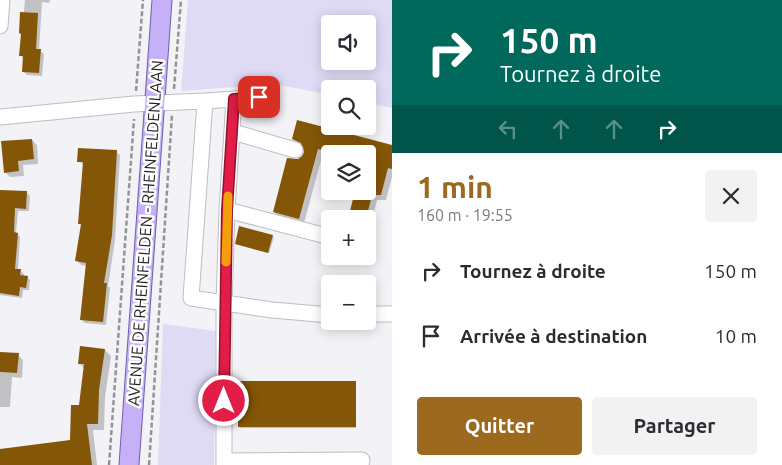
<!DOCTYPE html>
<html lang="fr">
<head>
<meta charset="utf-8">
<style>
	:root { --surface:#fff; --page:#f2f2f3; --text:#2b2b33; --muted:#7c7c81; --accent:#9c6a1e }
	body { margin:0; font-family:Ubuntu,sans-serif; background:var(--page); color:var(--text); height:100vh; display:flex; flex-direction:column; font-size:19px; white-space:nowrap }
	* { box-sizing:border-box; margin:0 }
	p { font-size:16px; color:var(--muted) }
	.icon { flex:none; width:28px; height:28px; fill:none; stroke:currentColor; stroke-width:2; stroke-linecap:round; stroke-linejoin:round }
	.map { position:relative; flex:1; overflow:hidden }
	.panel { display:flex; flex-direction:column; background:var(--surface); width:390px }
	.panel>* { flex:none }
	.banner { background:#00695c; color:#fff; overflow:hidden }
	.tools { position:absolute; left:321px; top:15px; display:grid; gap:10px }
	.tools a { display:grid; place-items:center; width:55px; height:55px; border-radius:5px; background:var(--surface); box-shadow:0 2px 12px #0003; font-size:25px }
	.pin { position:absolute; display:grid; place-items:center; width:42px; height:42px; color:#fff; margin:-21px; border-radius:10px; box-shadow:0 2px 8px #0006 }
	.me { position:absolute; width:55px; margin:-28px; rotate:0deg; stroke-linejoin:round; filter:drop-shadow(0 0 4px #0008) }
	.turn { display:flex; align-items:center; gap:18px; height:105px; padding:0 25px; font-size:22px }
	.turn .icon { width:65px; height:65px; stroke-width:2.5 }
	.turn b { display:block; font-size:35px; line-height:42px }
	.lanes { display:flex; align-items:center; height:48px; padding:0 25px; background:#0003; justify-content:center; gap:25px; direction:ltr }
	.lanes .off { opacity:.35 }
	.round { display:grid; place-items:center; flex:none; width:52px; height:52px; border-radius:5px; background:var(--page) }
	.headline { display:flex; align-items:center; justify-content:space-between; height:85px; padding:0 25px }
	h1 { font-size:30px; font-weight:700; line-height:38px; color:var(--accent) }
	.cta { display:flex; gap:10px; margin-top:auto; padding:10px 25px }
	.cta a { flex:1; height:58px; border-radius:5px; background:var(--accent); color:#fff; font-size:20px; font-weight:700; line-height:58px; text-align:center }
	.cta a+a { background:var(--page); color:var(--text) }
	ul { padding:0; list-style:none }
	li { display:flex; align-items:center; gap:15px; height:65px; padding:0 25px }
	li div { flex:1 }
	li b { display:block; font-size:19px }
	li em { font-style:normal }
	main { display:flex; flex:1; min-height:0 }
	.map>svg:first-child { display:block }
	.green { fill:#e0dbf5; fill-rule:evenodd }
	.shadow { fill:#0003 }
	.building { fill:#845607 }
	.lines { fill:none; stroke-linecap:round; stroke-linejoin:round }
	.minor-casing { stroke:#bebdc1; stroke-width:17 }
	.major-casing { stroke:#725ca8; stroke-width:21 }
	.path { stroke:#949497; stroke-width:2.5; stroke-dasharray:5 2.5; stroke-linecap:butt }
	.minor { stroke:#fff; stroke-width:15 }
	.major { stroke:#c5b1f7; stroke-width:19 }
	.route-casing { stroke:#92132f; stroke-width:12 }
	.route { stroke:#e11d48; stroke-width:9 }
	.slow { stroke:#f59e0b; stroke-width:9 }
	.labels { text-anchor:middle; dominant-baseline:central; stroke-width:5; stroke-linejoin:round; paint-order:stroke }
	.street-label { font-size:16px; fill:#1f1f20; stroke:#fff }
</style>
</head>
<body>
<main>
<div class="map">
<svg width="392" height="465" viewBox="0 0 392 465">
	<rect width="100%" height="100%" fill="#f3f3f7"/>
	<path class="green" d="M188 0H392V108L368 103V89H330V95L275 84 181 91ZM330 24H368V61H330Z
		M163 324 216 331 214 465H158Z"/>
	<path class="shadow" d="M25 0H50L49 3 42 2 39 50 44 54 42 76 27 75 24 72V59L20 55Z
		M293 139 392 146V177L386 200H377L368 237V219H349L368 191V154H330V155L323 153 304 223 279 217 274 212 298 160 303 157 305 152 304 146 298 144Z
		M32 140 37 145 38 164 23 165 24 176 10 177 5 172Z
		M116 152 120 155 115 240 108 286 110 288 106 325 85 323 81 319 87 266 81 265 77 261 82 226 79 223 84 165 78 161Z
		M0 191 26 192 30 196 29 211H18L16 233 20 237 18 270H20L24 274V277H27L30 280 29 290H23L22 298 0 295Z
		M272 236 274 237 269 253 237 244Z
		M105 350 111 356 105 397 104 430H93L97 465H0V450L71 441 80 407 84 368 79 363Z
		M0 354 18 355 23 360 22 378 12 377 10 407H0Z
		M355 382 356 384V428H241L239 427Z"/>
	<path class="building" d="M20 12 38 13 36 49H41L39 73 22 72 23 56H19L21 34 19 33Z
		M297 120 392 145V169L388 168 381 195H372L366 219H348L355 191H368V154H335L318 149 299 219 273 212 287 158 298 159 302 156 304 152 301 143 292 139Z
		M32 139 34 159 18 161 19 171 4 173 1 141Z
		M78 148 117 150 112 235 104 283H107L103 322 80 320 86 263 75 261 81 224H78L83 162H77Z
		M0 190 27 191 26 209 15 208 14 232 18 233 15 269H21L20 275 28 276 26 288 20 287 19 296 0 293Z
		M239 226 273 235 268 253 235 244Z
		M80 346 105 349 99 390 98 424H87L92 465H0V449L70 440 71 405H79L84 364H78Z
		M0 352 19 353 17 373 0 372Z
		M238 381H356V427H238Z"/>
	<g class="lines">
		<g class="minor-casing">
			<path id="minor" d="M0 26 2 0
				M205 101 234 99
				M0 117 134 104 205 101 191 298 272 310 330 315
				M233 132 295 150
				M227 210 330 237
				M368 314H392
				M224 461 362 460 361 465
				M224 465V303L227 210 234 99 259 97"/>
		</g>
		<g class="major-casing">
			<path id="major" d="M129 465 162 0"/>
		</g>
		<path class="path" d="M174 89 181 0
			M136 91 143 0
			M109 465 134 119
			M149 465 172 115"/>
		<use href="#minor" class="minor"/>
		<use href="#major" class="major"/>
	</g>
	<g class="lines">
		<g class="route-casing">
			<path id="route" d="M224 401 227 210 234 99 259 97"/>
		</g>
		<use href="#route" class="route"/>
		<path class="slow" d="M226 262 228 196"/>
	</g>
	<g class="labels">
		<g class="street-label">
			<text transform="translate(145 233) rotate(-86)">AVENUE DE RHEINFELDEN - RHEINFELDENLAAN</text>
		</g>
	</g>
</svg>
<div class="tools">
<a><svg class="icon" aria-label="sound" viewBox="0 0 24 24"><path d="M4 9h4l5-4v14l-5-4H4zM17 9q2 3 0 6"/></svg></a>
<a><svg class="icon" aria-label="search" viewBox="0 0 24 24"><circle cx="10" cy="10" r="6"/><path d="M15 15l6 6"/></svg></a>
<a><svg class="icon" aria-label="layers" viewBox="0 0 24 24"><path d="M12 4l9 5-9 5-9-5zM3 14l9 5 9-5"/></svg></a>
<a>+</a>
<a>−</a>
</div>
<div class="pin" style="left:259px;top:97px;background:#d93025"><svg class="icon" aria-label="arrive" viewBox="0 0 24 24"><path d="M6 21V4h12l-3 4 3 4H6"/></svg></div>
<svg class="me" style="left:224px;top:401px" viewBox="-20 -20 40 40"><circle r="17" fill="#e11d48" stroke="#fff" stroke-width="3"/><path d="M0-11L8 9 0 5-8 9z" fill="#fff"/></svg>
</div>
<section class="panel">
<div class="banner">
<div class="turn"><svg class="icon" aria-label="right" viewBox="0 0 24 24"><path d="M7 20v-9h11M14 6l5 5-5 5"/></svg><div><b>150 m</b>Tournez à droite</div></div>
<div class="lanes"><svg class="icon off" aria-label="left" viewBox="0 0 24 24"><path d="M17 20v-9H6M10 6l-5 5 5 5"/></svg><svg class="icon off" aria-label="ahead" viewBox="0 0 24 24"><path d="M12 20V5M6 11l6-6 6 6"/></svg><svg class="icon off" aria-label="ahead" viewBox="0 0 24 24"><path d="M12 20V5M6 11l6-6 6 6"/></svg><svg class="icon" aria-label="right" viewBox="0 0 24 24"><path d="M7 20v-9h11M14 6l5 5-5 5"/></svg></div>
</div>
<div class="headline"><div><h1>1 min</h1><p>160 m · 19:55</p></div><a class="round"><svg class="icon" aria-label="close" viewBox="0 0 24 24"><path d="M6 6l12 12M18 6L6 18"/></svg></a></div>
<ul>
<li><svg class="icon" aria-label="right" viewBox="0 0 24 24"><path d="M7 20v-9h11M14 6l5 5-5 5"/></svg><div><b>Tournez à droite</b></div><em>150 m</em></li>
<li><svg class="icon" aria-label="arrive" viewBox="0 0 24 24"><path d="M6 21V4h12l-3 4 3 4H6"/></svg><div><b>Arrivée à destination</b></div><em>10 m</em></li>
</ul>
<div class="cta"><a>Quitter</a><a>Partager</a></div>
</section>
</main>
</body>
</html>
